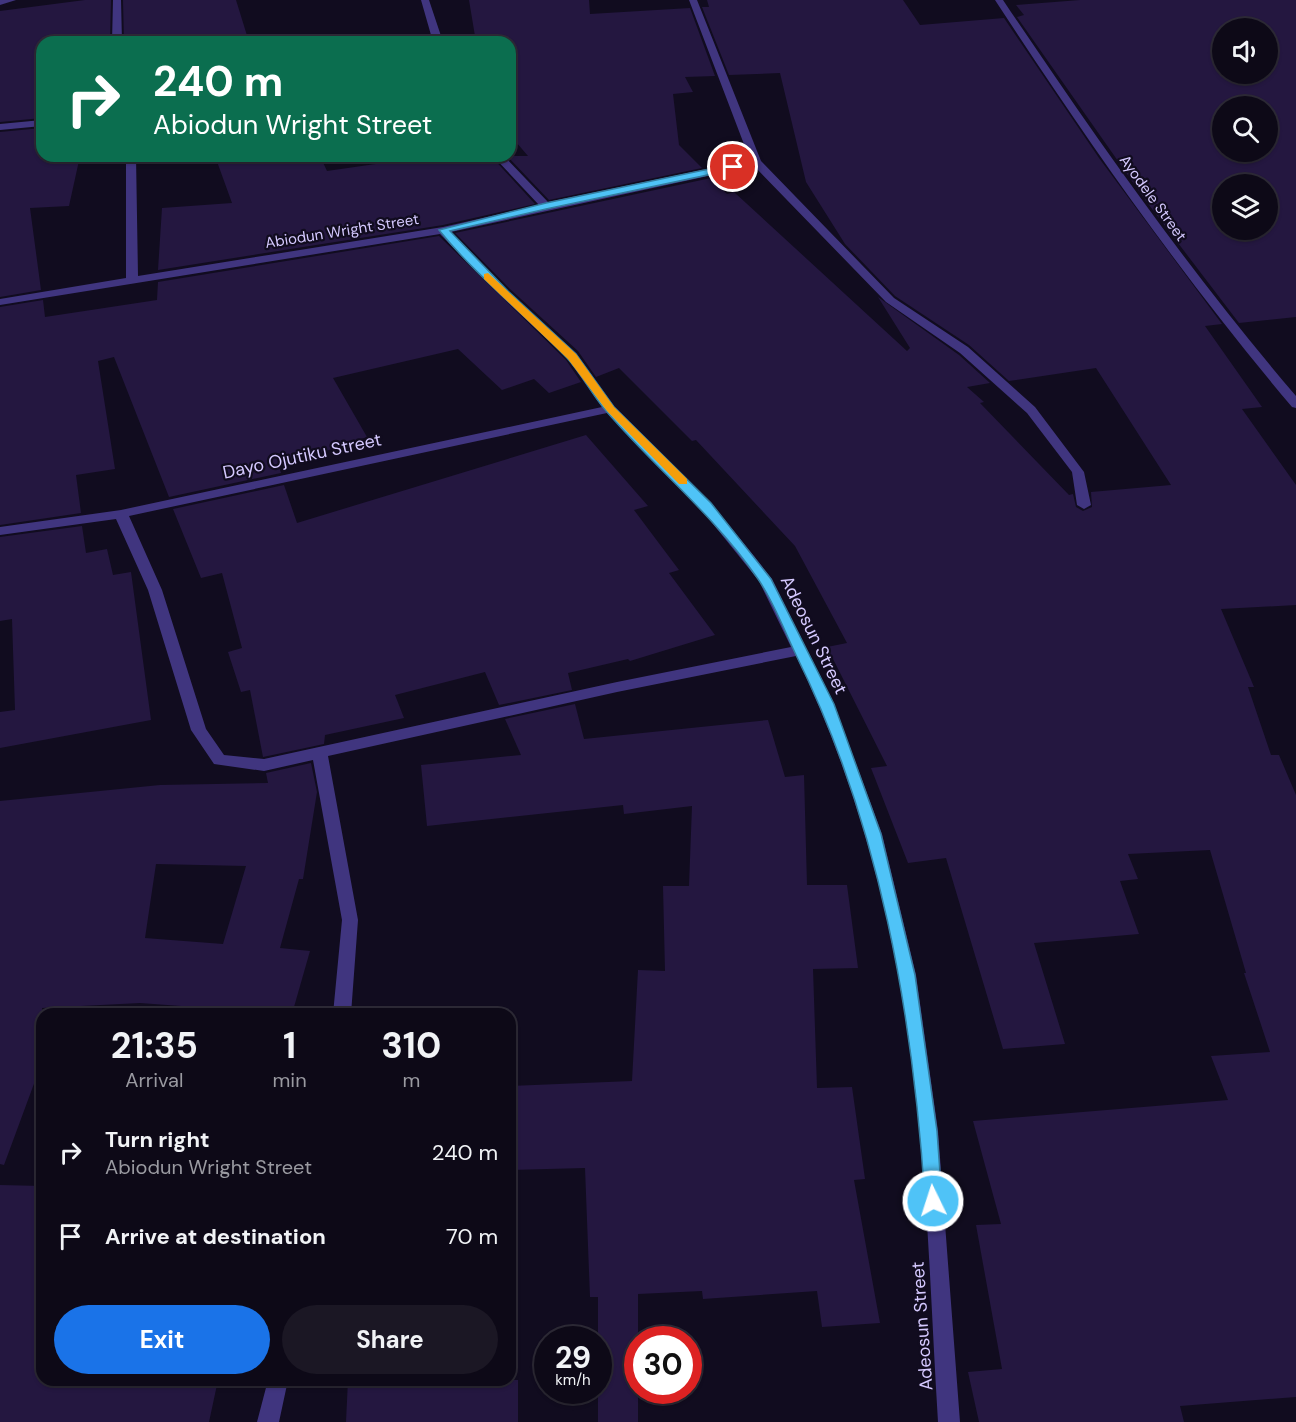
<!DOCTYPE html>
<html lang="en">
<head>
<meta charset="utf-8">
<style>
	:root { --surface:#0d0917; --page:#1b1724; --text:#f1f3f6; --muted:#9a9aa1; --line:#2d2a36; --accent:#1a73e8 }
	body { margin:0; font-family:"DM Sans",sans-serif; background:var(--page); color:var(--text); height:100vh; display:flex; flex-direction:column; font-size:22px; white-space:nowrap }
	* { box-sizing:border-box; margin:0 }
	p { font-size:20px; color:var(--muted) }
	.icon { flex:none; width:33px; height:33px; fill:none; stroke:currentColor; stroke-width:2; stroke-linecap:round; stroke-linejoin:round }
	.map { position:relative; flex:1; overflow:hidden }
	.panel { position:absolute; left:36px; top:1008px; width:480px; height:378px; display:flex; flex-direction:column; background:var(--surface); border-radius:18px; box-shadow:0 2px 4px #0004,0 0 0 2px var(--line) }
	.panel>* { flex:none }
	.banner { position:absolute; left:36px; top:36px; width:480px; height:126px; border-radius:18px; box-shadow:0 2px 4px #0004,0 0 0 2px var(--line); background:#0b6e4f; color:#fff; overflow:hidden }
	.controls { position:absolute; left:1212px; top:18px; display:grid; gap:12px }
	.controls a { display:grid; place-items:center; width:66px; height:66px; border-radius:50%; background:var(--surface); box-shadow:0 2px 4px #0004,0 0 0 2px var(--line); font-size:30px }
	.speed { position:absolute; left:534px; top:1326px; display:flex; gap:12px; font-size:30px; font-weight:700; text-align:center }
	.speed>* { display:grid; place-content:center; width:78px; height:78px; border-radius:50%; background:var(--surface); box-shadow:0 2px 4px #0004,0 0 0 2px var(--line); line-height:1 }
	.speed small { font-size:15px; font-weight:400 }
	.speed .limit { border:9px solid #d22; background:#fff; color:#111 }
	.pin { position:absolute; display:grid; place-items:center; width:51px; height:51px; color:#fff; margin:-26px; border:3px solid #fff; border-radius:50%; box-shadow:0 2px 6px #0007 }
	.me { position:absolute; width:66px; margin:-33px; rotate:356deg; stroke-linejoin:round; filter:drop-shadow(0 0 4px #0008) }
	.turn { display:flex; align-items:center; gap:21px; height:126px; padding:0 18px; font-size:27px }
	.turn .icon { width:78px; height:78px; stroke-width:2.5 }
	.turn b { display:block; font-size:42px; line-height:51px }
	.eta { display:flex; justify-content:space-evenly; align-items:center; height:102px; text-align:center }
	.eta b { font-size:36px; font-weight:700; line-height:42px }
	.button { display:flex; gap:12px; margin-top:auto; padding:12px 18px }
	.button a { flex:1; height:69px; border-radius:36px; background:var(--accent); color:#fff; font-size:24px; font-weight:700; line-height:69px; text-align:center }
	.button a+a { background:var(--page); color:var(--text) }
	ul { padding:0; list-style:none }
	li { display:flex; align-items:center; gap:18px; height:84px; padding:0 18px }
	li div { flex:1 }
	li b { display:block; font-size:22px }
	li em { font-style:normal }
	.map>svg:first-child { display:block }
	.building { fill:#241740; fill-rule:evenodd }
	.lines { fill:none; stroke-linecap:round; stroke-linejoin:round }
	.minor { fill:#40357f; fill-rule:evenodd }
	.route { fill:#4fc3f7; stroke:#337fa1; stroke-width:1.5 }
	.slow { fill:#f59e0b }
	.labels { text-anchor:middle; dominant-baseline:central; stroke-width:4.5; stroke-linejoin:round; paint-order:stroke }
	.far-street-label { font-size:15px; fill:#d5c9ff; stroke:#110c1f }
	.street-label { font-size:18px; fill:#d5c9ff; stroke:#110c1f }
</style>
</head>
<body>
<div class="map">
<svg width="1296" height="1422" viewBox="0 0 1296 1422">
	<rect width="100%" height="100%" fill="#110c1f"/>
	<path class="building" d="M85 0H111L110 42H42V118L0 122V11Z
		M123 0H236L249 42H124Z
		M469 0H589L590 14 690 8 715 76 685 77 693 92 673 94 679 145 702 168 549 200 507 156H528L510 135V42H476Z
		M707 0H903L920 25 1004 18 1099 158 1222 324 1205 326 1262 407 1242 409 1296 485V605L1221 609 1254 687H1248L1271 755H1279L1296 795V1397L1180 1406 1184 1422H979L968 1372 1002 1369 976 1225 1001 1224 973 1121 1228 1100 1211 1056 1270 1052 1244 973H1246L1210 850 1128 854 1138 879 1120 881 1139 934 1034 943 1065 1044 1003 1049 946 858 908 863 871 768 887 766 827 647 847 643 795 546 696 440 692 441 619 368 596 377 578 351 510 289 455 233 711 178 727 194 734 192 907 351 910 348 878 297 959 355 990 383 967 387 984 402 980 403 1069 495 1073 494 1076 507 1083 511 1092 507 1091 492 1171 485 1096 368 1009 381 969 345 895 296 845 244 806 182 780 73 729 75 702 7H709Z
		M1080 0H1296V317L1239 323 1146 201 1017 17 1024 15 1016 5ZM1222 28H1268V74H1222ZM1222 106H1268V152H1222ZM1222 184H1268V230H1222Z
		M42 128V156H80L69 206 30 208 41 290 0 297V132Z
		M215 156H320L327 171 431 156H491L535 204 443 225 158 270 162 208 232 203Z
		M439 236 566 360 581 382 549 393 534 379 502 390 458 349 333 378 367 437 279 467 281 473 169 497 114 357 98 361 115 469 76 475 81 513 0 525V307L43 300 45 317 157 300 158 282Z
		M586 435 648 506 634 510 679 570 669 573 715 635 630 661 628 659 568 673 572 690 499 705 485 672 395 695 404 718 325 735 324 744 263 757 250 690 241 692 228 652 242 648 222 573 201 578 173 509 284 485 297 523Z
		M82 526 86 553 107 549 113 575 131 572 151 720 0 748V712L15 710 12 619 0 621V537Z
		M575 704 584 739 768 720 785 777 804 775 807 885H847L858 968 813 969 817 1088 852 1087 865 1179 854 1180 880 1323 822 1327 817 1291 703 1299 702 1291 638 1294V1422H598V1297H590L585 1168 510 1170V1086L632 1081 638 970 665 971 663 886H689L692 806 624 814 623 805 427 826 421 765 521 755 505 719Z
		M311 763 317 792 303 879H299L280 948 310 951 292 1014 140 1003 42 1008V1062L4 1165 0 1164V801L160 785 268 783 266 773ZM156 864 246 866 223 944 145 938Z
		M0 1185 42 1186V1380H218L209 1422H0Z
		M348 1380H518V1422H346Z"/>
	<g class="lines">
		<path class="minor" d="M0 0H16L0 5Z
			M113 0H121L122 42H112Z
			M421 0H429L443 42H433Z
			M689 0H697L761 161 894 298 968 347 1035 407 1084 472 1091 505 1084 509 1077 505 1072 472 1027 413 960 353 886 302 754 166 451 232 508 291 576 353 614 406 711 503 754 556 772 579 834 704 882 834 916 975 938 1131 960 1422H938C932 1325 929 1228 920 1132 905 969 868 803 796 656L617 692 328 756 358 920 351 1014H333L342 920 313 760 264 771 214 764 191 730 148 590 116 519 0 535V527L121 510 602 407 568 359 500 295 440 234 0 305V299L126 278V156H136L138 276 443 227 539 205 493 156H504L548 202 750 160ZM607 413 701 509 759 581 791 647 617 682 264 759 224 755 206 729 162 590 129 516Z
			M995 0H1003C1095 137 1189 271 1296 396V408L1292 407C1183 278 1087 141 995 0Z
			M42 120V126L0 130V124Z
			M268 1380H288L279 1422H257Z"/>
	</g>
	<path class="route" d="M733 164 738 167 736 169 546 209 450 231 508 291 576 354 614 407 711 503 771 579 834 704 881 834 915 975 937 1131 942 1201 939 1206 933 1208 927 1206 925 1201C913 1014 880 824 796 655 784 630 774 602 758 579 715 516 656 469 607 412 592 395 582 374 567 358 525 314 477 277 439 230L546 203Z"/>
	<path class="slow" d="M488 273 576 354 614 407 687 479V484H679L607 411 568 359 484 279V274Z"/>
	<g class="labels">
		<g class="far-street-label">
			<text transform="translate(1153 198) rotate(54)">Ayodele Street</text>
			<text transform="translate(342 231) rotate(-9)">Abiodun Wright Street</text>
		</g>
		<g class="street-label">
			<text transform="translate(302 456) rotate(-12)">Dayo Ojutiku Street</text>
			<text transform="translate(814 635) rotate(64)">Adeosun Street</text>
			<text transform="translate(922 1326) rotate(-94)">Adeosun Street</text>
		</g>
	</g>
</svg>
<div class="controls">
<a><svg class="icon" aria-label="sound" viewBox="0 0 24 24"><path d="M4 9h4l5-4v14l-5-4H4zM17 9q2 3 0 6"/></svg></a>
<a><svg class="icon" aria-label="search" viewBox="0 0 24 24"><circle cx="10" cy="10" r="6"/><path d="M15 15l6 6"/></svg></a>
<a><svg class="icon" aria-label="layers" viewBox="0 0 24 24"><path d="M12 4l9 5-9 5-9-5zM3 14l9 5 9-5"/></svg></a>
</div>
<div class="speed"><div>29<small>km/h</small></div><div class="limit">30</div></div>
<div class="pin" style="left:733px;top:167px;background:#d93025"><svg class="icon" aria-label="arrive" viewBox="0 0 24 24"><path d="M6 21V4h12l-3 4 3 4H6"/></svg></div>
<svg class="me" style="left:933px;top:1201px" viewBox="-20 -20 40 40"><circle r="17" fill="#4fc3f7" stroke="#fff" stroke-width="3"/><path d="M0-11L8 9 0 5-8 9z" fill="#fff"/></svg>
<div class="banner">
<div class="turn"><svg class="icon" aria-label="right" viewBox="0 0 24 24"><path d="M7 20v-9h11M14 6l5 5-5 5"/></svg><div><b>240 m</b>Abiodun Wright Street</div></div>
</div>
<section class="panel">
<div class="eta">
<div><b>21:35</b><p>Arrival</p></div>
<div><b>1</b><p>min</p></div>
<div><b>310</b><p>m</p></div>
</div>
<ul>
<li><svg class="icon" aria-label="right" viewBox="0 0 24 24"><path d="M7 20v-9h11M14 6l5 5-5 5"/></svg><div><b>Turn right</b><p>Abiodun Wright Street</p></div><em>240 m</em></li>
<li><svg class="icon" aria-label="arrive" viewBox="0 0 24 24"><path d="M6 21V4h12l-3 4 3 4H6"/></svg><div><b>Arrive at destination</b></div><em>70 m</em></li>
</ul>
<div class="button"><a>Exit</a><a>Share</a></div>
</section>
</div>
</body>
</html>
